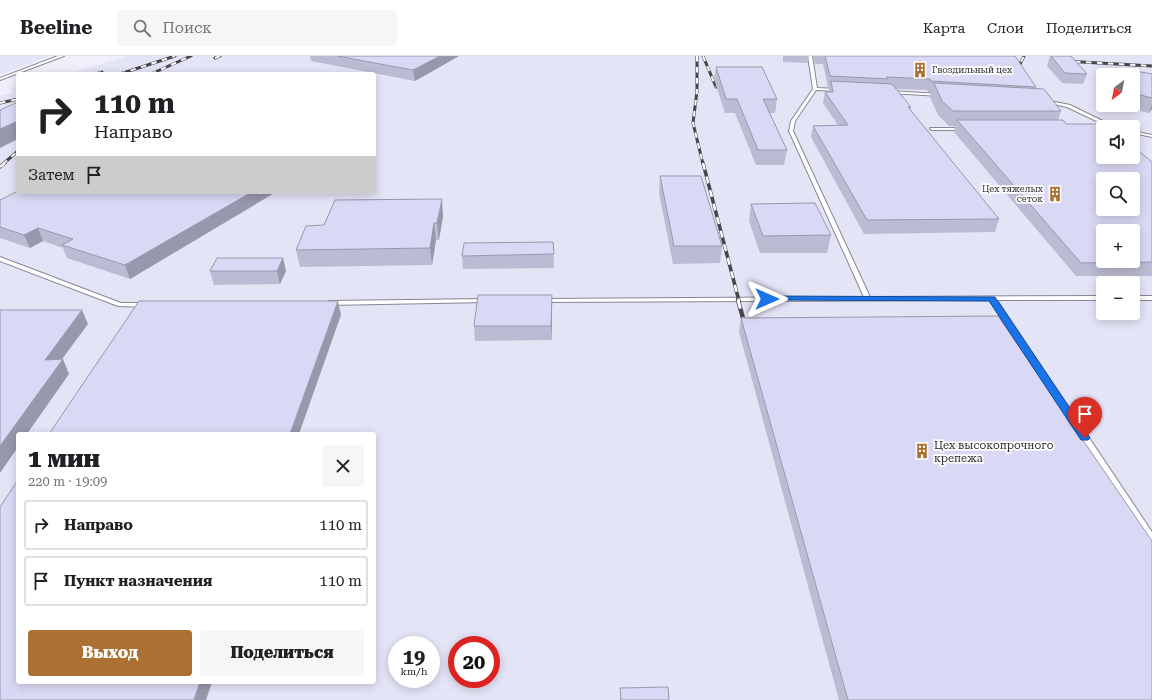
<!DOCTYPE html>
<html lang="ru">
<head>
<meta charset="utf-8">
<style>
	:root { --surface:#fff; --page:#f6f6f6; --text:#202124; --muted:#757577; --line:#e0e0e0; --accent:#ad7033 }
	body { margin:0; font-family:"Roboto Serif",serif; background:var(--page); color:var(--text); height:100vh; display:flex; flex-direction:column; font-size:15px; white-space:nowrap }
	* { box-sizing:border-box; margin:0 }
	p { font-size:13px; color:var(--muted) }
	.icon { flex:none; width:22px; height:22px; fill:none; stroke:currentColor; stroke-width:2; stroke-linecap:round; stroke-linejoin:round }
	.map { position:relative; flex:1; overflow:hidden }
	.details { position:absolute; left:16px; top:376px; width:360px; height:252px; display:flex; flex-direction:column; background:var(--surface); border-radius:4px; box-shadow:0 2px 10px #0003 }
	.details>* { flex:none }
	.top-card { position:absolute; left:16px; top:16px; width:360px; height:122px; border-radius:4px; box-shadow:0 2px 10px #0003; background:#fff; color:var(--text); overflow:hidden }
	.needle { width:26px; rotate:212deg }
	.tools { position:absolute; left:1096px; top:12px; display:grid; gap:8px }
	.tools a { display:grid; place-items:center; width:44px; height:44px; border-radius:4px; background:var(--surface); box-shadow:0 2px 10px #0003; font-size:20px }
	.speed { position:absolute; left:388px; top:580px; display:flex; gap:8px; font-size:20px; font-weight:700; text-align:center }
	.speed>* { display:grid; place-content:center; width:52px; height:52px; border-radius:50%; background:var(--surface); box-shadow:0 2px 10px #0003; line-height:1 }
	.speed small { font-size:10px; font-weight:400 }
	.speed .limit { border:6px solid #d22; background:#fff; color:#111 }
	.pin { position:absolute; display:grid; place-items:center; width:34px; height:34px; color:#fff; margin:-41px -17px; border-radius:50% 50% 50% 0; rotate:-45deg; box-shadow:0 0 4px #0007 }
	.pin .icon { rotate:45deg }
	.me { position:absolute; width:44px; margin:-22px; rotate:90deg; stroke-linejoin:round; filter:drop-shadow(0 0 3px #0008) }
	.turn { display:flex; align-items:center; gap:14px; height:84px; padding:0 12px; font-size:18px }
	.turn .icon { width:52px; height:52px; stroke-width:2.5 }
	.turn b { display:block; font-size:28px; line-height:34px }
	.then { display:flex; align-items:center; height:38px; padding:0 12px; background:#0003; gap:8px; font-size:15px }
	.round { display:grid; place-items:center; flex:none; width:42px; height:42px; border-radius:4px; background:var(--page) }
	.head { display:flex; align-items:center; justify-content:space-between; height:68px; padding:0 12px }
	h1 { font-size:24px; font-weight:800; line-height:30px }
	.button { display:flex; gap:8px; margin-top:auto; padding:8px 12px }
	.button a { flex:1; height:46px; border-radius:4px; background:var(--accent); color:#fff; font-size:16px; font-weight:800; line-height:46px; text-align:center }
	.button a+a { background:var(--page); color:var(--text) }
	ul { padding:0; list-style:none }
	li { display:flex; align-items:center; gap:12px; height:50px; margin:0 8px 6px; padding:0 4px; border:2px solid var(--line); border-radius:4px }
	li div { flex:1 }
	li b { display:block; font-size:15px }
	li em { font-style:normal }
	header { display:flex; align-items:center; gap:24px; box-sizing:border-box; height:56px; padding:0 20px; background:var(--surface); border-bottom:1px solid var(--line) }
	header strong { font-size:19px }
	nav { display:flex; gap:22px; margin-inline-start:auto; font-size:14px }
	.search { width:280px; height:36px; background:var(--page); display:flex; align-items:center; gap:10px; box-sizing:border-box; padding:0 14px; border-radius:4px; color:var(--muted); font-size:15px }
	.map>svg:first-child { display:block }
	.built { fill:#e4e4f7; fill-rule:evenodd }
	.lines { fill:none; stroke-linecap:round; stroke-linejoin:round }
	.service-casing { stroke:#878792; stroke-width:2 }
	.service { fill:#fff; fill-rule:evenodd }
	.rail-far2-casing { stroke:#46464c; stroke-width:3 }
	.rail-far1-casing { stroke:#46464c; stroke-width:3.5 }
	.rail-casing { stroke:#46464c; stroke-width:4.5 }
	.rail-far2 { stroke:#fefefe; stroke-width:2; stroke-dasharray:5.5; stroke-linecap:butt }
	.rail-far1 { stroke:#fefefe; stroke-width:2.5; stroke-dasharray:7; stroke-linecap:butt }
	.rail { stroke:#fefefe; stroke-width:3; stroke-dasharray:9; stroke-linecap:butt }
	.wall { fill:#bbbbd3 }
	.shaded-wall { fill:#9898ac }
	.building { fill:#d9d9f5; stroke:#9898ac; fill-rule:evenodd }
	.route { fill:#1a73e8; stroke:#114b97 }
	.labels { text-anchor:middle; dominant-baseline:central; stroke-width:3.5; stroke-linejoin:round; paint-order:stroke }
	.far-poi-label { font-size:9px; fill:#2c2c31; stroke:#fefefe; text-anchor:start }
	.poi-label { font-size:11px; fill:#2c2c31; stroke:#fefefe; text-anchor:start }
</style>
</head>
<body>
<header>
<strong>Beeline</strong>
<div class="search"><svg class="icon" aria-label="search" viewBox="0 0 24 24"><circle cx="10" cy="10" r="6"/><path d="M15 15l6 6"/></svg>Поиск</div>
<nav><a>Карта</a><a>Слои</a><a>Поделиться</a></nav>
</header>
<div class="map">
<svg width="1152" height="644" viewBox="0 0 1152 644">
	<rect width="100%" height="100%" fill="#f0f0fc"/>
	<path class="built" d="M0 0H50L0 19Z
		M127 0H1152V644H0V40L13 36 9 32 18 31V136H374V18H68ZM1103 19H1133V49H1103ZM1103 71H1133V101H1103ZM1103 123H1133V153H1103ZM1103 175H1133V205H1103ZM1103 227H1133V257H1103ZM18 378H374V626H18ZM397 589H431V623H397ZM457 589H491V623H457Z"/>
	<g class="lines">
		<g class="service-casing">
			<path id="service" d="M58 0H64L0 24V22Z
				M808 0H812L817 32 839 33 841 34 839 35 816 34 795 65 793 75 870 241 1103 240V244H997L1152 476V486L1149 485 991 244 541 246 540 245 543 243 864 241 789 75 791 65 813 33Z
				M888 35 941 38 943 39 941 40 889 37H888Z
				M1045 44 1070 49 1115 71H1109L1067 51 1045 46Z
				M930 72H963L965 73 963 74H932L930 73Z
				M1133 75 1152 79V81L1133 77Z
				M0 201 121 247H145L148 249 145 251 118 250 0 205Z
				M1133 240H1152V244H1133Z
				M485 243 488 245 487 246 329 249 326 247 329 245Z"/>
		</g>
		<use href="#service" class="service"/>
		<g class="rail-far2-casing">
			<path id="rail-far2" d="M697 0V35L693 67 703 108
				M703 0 716 31
				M215 2 220 0
				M1064 5 1152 10
				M1021 16 1019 10 1024 0
				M96 18 102 16
				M120 18 175 0
				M151 18 191 0
				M0 47 18 43
				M3 108 18 95"/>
		</g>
		<g class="rail-far1-casing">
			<path id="rail-far1" d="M703 107 739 245
				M0 111 5 107"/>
		</g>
		<g class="rail-casing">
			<path id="rail" d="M738 244 746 273"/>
		</g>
		<use href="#rail-far2" class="rail-far2"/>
		<use href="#rail-far1" class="rail-far1"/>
		<use href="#rail" class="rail"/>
	</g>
	<path class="wall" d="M310 0H459L415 25 311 5Z
		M783 0H809L808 7 783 6Z
		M813 0H1015L1036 31V32L1061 55 1058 64 1152 106V220H1076L954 76 955 70H949L938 59 930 41 931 36H928L927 34 895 33 911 51 910 54 999 163 995 176 864 178 811 81 813 70 838 69 823 47 825 36H829V31H828L823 8H815Z
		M1050 0H1071L1087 18 1083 28 1062 27 1047 10Z
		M716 11 777 43 775 57H769L787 94 784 109H756L735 57H725L714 23Z
		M1152 18V53L1149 57 1116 49H1133V19Z
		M1103 35V46L1099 45Z
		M660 120 722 190 720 207 673 208 659 137Z
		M18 136H276L130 223 67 202 63 192 43 185 30 192 0 182V144Z
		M751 148 831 179 827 197H760L749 165Z
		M443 160 439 184H436L432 209 300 211 296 194 324 169Z
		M553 186 554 212 463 213 462 200Z
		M283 202 286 215 280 228 214 229 210 215Z
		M552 253V284L475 285 474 270Z
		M741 262 1152 644H839L739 276Z
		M620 632 669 644H620Z"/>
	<path class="shaded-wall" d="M440 0H459L415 25 413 14Z
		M1152 48V53L1149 57Z
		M18 65V83L0 92V73Z
		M252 136H276L130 223 125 209Z
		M442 143 443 160 439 184 437 167Z
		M434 167 436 184 432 209 430 192Z
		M38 172 43 185 30 192 24 179Z
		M283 202 286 215 280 228 277 215Z
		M552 239V284L551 270Z
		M338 245 341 259 299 378H290Z
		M82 254 88 268 51 318 45 304Z
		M63 303 69 318 27 378H18V391L0 417V390Z
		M200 626H212L206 644H194Z"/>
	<path class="building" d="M337 0H440L413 14Z
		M825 0H1015L1036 31 931 25 930 23 886 21 888 23 830 20Z
		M1051 0H1071L1087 18 1065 17Z
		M716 11H762L777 43H763L787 94H758L737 43H726Z
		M1125 13 1152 18V42L1133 37V19H1118Z
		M831 25 892 28 911 51H908L999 163 867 164 813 70 848 69 825 36H833Z
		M934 27 1044 33 1061 55H953L942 45Z
		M18 46V65L0 73V54Z
		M957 64H1063L1066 68H1106L1110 71H1103V101H1133V90L1152 106V206L1081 207ZM1103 123H1133V153H1103ZM1103 175H1133V205H1103Z
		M660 120H701L722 190H674Z
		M18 135V136H252L125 209 62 189 73 183 38 172 24 179 0 171V144Z
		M442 143 437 167H434L430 192 296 194 306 170 324 169 335 144Z
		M815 147 831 179 763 180 751 148Z
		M553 186 554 198 462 200 464 187Z
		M217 202H283L277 215H210Z
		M478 239H552L551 270H474Z
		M139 245H338L290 378H49Z
		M0 254H82L45 304 63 303 0 390Z
		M998 260 1152 485V644H848L741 262Z
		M18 424V626H200L194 644H0V451Z
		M668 631 669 644H621L620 632Z"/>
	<path class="route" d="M767 240 995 241 1090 382 1088 384H1081L989 245 764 244 763 243Z"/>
	<defs>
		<g id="building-bare" transform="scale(1.2)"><path d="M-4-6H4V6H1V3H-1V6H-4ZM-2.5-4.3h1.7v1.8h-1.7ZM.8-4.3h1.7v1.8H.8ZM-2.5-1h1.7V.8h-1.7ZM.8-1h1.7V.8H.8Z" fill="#ad7033" stroke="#fefefe" stroke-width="2.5" paint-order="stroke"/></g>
	</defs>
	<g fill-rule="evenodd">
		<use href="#building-bare" x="920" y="14"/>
		<use href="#building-bare" x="1055" y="138"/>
		<use href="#building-bare" x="922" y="395"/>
	</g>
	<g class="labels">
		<g class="far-poi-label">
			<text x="932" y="14">Гвоздильный цех</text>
			<text x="1043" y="133" text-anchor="end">Цех тяжелых<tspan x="1043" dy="10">сеток</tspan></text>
		</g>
		<g class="poi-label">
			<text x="934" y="389">Цех высокопрочного<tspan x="934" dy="13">крепежа</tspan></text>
		</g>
	</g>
</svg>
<div class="tools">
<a><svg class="needle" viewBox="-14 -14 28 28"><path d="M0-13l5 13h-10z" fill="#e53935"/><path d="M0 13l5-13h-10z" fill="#757577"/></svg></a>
<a><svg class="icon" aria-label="sound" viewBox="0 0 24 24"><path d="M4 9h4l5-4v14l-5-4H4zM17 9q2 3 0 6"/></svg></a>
<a><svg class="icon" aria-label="search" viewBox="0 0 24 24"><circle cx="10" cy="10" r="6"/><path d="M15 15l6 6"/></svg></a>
<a>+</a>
<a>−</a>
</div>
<div class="speed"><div>19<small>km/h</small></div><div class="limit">20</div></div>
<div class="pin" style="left:1085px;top:382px;background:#d93025"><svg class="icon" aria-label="arrive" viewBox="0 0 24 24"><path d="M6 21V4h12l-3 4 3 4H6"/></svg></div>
<svg class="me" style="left:767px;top:243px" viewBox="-20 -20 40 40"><path d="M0-17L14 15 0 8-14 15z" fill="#1a73e8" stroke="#fff" stroke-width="4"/></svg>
<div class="top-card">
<div class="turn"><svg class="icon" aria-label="right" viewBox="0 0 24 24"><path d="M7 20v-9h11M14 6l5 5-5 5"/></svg><div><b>110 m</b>Направо</div></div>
<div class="then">Затем<svg class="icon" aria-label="arrive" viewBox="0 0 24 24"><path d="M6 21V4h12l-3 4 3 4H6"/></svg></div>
</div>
<section class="details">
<div class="head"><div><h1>1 мин</h1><p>220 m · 19:09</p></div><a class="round"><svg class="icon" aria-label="close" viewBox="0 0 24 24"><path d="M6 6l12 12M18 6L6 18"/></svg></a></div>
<ul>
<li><svg class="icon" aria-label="right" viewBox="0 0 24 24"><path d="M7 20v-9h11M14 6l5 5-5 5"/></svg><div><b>Направо</b></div><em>110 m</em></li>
<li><svg class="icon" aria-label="arrive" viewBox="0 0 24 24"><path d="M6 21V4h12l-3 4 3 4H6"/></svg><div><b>Пункт назначения</b></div><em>110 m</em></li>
</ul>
<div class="button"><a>Выход</a><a>Поделиться</a></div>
</section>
</div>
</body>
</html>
